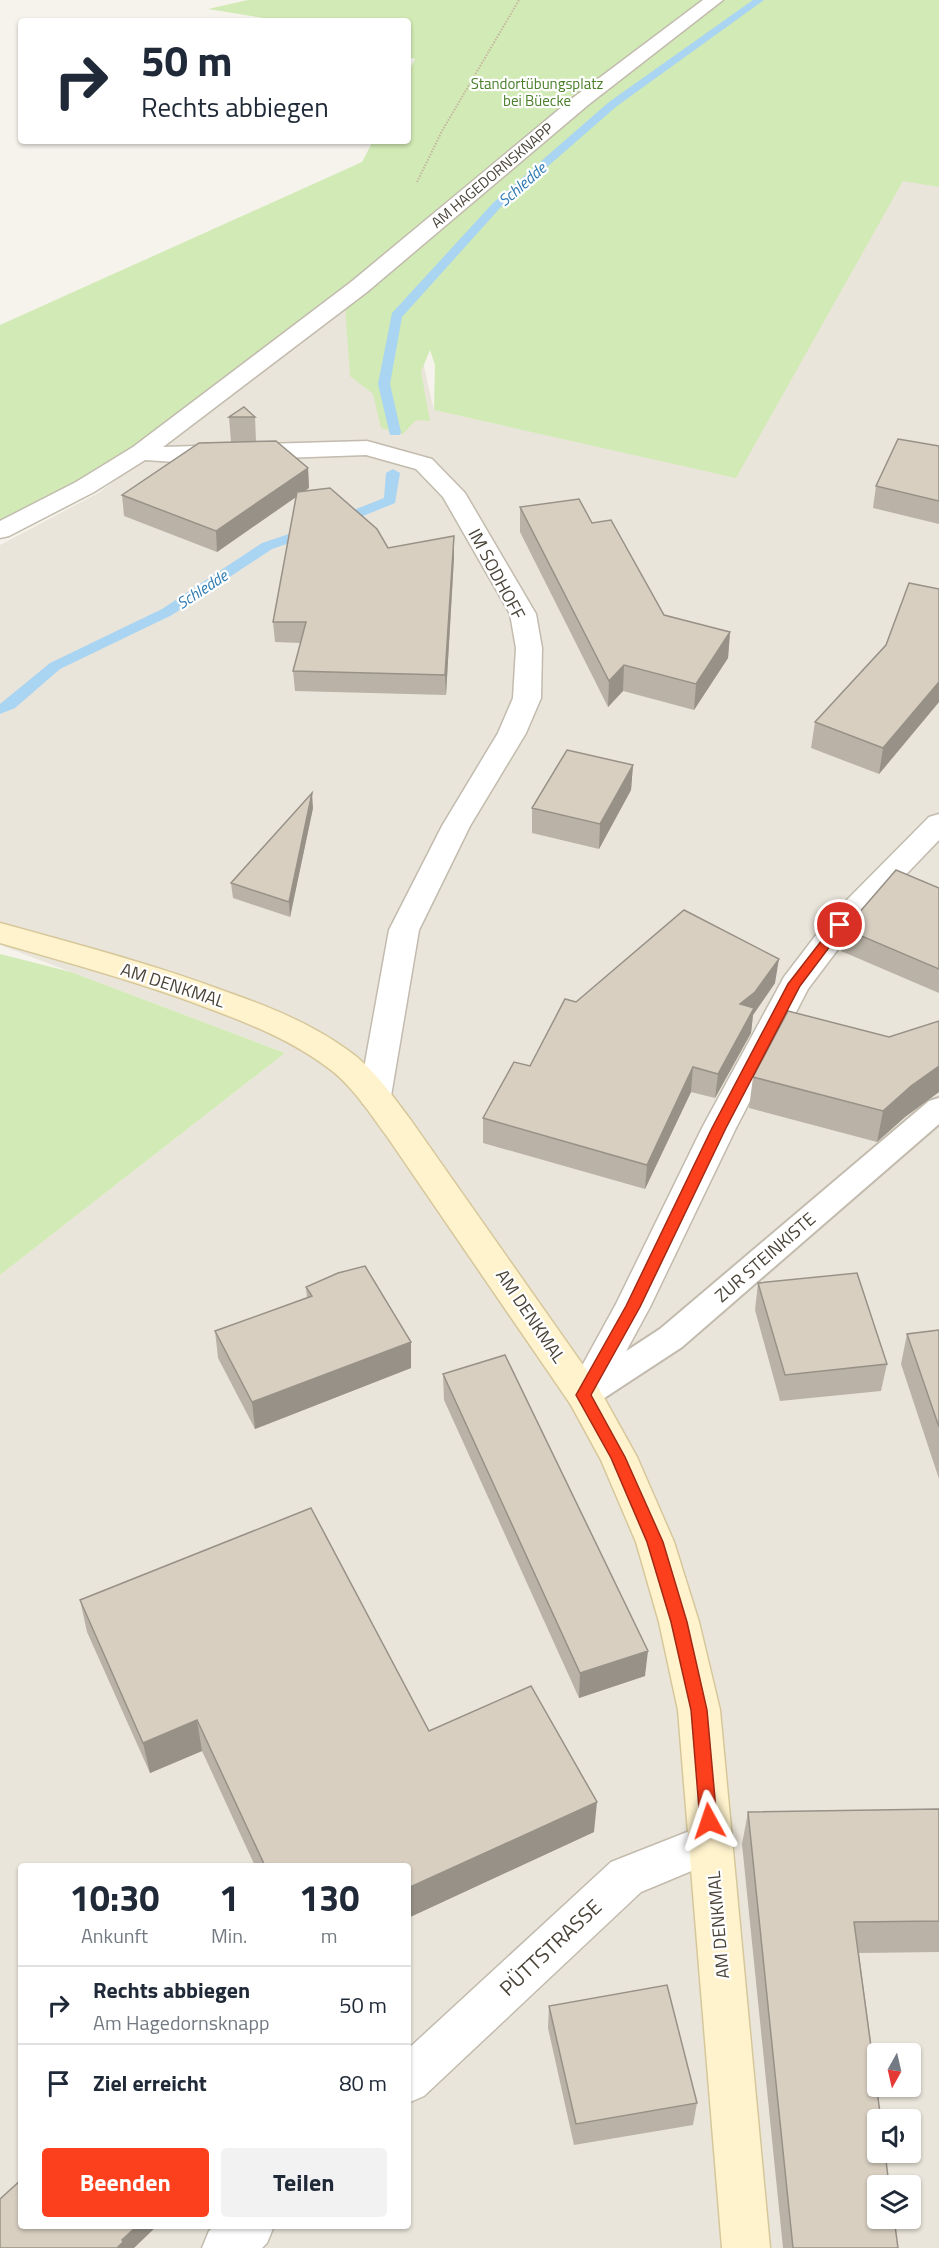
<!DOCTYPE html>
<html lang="de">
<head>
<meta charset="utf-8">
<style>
	:root { --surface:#fff; --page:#f2f2f3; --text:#1f2937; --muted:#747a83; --line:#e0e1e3; --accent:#fc3f1d }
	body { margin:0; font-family:"Titillium Web",sans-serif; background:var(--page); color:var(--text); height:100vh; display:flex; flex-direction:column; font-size:22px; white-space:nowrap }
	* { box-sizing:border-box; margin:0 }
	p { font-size:20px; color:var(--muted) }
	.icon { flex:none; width:33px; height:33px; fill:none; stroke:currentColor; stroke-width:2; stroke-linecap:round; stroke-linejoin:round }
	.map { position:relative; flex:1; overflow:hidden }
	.drawer { position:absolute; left:18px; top:1863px; width:393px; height:366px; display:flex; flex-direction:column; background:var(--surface); border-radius:6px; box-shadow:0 2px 4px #0004 }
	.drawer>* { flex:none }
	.top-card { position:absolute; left:18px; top:18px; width:393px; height:126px; border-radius:6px; box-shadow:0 2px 4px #0004; background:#fff; color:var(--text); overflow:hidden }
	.needle { width:39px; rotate:188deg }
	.controls { position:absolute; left:867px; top:2043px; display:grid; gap:12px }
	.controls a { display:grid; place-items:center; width:54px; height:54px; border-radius:6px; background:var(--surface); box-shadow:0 2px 4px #0004; font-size:30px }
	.pin { position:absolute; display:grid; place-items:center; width:51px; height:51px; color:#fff; margin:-26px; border:3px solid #fff; border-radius:50%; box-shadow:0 2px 6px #0007 }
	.me { position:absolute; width:66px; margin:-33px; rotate:355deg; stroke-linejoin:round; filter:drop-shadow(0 0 4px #0008) }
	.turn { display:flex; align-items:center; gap:21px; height:126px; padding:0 24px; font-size:27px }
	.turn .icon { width:78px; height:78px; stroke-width:2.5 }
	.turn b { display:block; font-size:42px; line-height:51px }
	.eta { display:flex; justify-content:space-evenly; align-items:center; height:102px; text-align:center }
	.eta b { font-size:36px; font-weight:700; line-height:42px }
	.action { display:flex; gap:12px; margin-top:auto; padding:12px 24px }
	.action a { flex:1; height:69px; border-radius:6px; background:var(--accent); color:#fff; font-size:24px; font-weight:700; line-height:69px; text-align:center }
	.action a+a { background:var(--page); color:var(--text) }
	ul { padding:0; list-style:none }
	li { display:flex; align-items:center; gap:18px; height:78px; padding:0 24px; border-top:2px solid var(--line) }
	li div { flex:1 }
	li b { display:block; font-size:22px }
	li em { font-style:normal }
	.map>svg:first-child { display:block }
	.residential { fill:#eae5da; fill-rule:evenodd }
	.green { fill:#d2eab5 }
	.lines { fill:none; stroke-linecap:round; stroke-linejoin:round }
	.stream { fill:#a9d4f2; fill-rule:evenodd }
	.service-casing { stroke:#c2bbae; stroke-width:4 }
	.minor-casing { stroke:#c2bbae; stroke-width:3 }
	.secondary-casing { stroke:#d6c79b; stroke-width:3 }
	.path { stroke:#c4b79f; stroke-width:2; stroke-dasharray:1.5 1.5; stroke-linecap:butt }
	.service { fill:#fff; fill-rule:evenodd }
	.minor { fill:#fff; fill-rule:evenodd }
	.secondary { fill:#fff3cd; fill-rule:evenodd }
	.wall { fill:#bab2a6 }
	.shaded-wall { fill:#979187 }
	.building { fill:#d8cfc1; stroke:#979187; stroke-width:1.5 }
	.route { fill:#fc3f1d; stroke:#a42913; stroke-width:1.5 }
	.labels { text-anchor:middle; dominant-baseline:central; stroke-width:4.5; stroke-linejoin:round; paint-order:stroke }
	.far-park-label { font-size:15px; fill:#4a7f2a; stroke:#fff }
	.far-street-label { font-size:15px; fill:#4b4439; stroke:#fff }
	.far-water-label { font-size:16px; font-style:italic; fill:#2e7ab2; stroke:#fff }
	.street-label { font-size:18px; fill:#4b4439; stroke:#fff }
	.near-street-label { font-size:21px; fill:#4b4439; stroke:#fff }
</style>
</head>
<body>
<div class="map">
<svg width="939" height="2248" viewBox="0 0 939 2248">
	<rect width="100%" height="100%" fill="#f6f3ec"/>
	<path class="residential" d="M903 180 939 187V2248H0V1275L285 1053 0 945V545L100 492 400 262 434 410 736 477ZM21 1866H408V2226H21ZM878 2054H910V2086H878ZM878 2120H910V2152H878ZM878 2186H910V2218H878Z"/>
	<path class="green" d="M248 0H939V187L903 181 736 478 434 410 435 365 430 350 421 372 430 421 416 420 403 434 381 428 373 394 350 376 344 291 345 285 122 456 66 488 0 521V325L362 162 373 141H408V73L415 59 408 57V21H282L208 9Z
		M0 954 71 972 285 1053 0 1275Z"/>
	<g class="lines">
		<path class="stream" d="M753 0H764L617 106 501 207 402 317 390 384 401 432 400 435H390L378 384 392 313 493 203 609 102Z
			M393 469 400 473 395 503 341 525H331L329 522 331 519 384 498 386 473Z
			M310 527 315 528 317 531 315 534 272 549 172 615 60 669 15 708 0 714V704L50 663 162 609 262 543Z"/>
		<g class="service-casing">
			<path id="service" d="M939 1098V1124L682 1347 595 1404 584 1408 573 1404 568 1395 573 1386 660 1329 929 1101Z"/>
		</g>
		<g class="minor-casing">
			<path id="minor" d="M703 0H723L588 105 367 292 163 447 367 441 432 459 465 493 536 614 542 648 541 698 526 733 470 826 419 930 391 1096 387 1104 375 1108 363 1104 359 1096 389 930 442 826 498 733 513 698 516 648 510 614 443 497 416 469 366 455 175 462 145 460 94 492 9 536 0 538V521L76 482 133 447 351 282 574 97Z
				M939 814V840L851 932 808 989 736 1128 650 1307 597 1405 584 1410 571 1405 566 1395 616 1304 702 1128 784 977 829 918 929 817Z
				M710 1823 725 1829 731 1843 725 1857 641 1892 424 2096 408 2103V2049L611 1862Z
				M214 2226H274L267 2243 262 2248H202L209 2231Z"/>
		</g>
		<g class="secondary-casing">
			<path id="secondary" d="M0 923C76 944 153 964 227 992 270 1007 312 1024 349 1051 373 1068 392 1095 410 1119L597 1385 637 1457 674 1542 699 1622 720 1710 770 2248H722L678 1710 659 1622 636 1542 601 1460 571 1405 386 1135C369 1112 351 1084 327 1067 292 1041 253 1025 213 1010 143 983 72 964 0 943Z"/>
		</g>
		<path class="path" d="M417 182 442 131 519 0"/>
		<use href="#service" class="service"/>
		<use href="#minor" class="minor"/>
		<use href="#secondary" class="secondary"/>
	</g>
	<path class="wall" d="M229 417H255L256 441 308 468 309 488 304 491 388 548 454 557 446 695 295 691 293 671 301 643 275 642 273 622 296 497 217 552 124 516 122 495 231 442Z
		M939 446V524L873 508 876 486Z
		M520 507 592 523 664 615 730 632 728 658 694 710 623 691 608 707 520 532Z
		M939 589V702L879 774 811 748 815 722Z
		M633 765 631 790 599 849 532 833V808Z
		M313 808 290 917 233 898 231 883Z
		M939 888V993L841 951 845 929Z
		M775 983 753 1015 751 1033 715 1098 691 1092 645 1189 483 1143V1118L530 1066 576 1002Z
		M939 1021V1092L905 1117 877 1142 749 1108 753 1077 889 1037Z
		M758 1283 887 1364 881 1391 780 1401 755 1310Z
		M306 1287 411 1368 255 1429 218 1358 215 1331 307 1298Z
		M939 1330V1479L901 1364 907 1334Z
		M443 1374 645 1676 579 1698 444 1400Z
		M80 1600 429 1731 594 1832 408 1918V1866H255L202 1751 150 1773 87 1632Z
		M939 1809V1952L859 1953 898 2248H783L742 1844 748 1812Z
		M549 2006 697 2103 693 2125 574 2145 548 2028Z"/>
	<path class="shaded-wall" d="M308 468 309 488 217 552 216 531Z
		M454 536V557L446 695 445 675Z
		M730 632 728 658 694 710 696 684Z
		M624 665 623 691 608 707 609 681Z
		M939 682V702L879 774 883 748Z
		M633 765 631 790 599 849 600 824Z
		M312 793 313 808 290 917 289 902Z
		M779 959 775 983 753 1015 751 1033 715 1098 718 1074 740 1004Z
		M939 1066V1092L905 1117 877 1142 883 1111 911 1086Z
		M693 1067 691 1092 645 1189 647 1165Z
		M411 1342V1368L255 1429 252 1402Z
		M648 1651 645 1676 579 1698 580 1673Z
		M197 1720 202 1751 150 1773 143 1743Z
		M597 1802 594 1832 408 1918V1888Z
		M137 2226H157L134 2248H117L122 2240Z"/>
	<path class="building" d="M244 407 255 417H229Z
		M898 439 939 446V501L876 486Z
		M276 441 308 468 216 531 122 495 199 443Z
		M330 488 377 529 388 548 454 536 445 675 293 671 306 622H273L297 492Z
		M579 499 592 523 611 520 664 615 730 632 696 684 624 665 609 681 520 507Z
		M909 583 939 589V682L883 748 815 722 886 645Z
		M567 750 633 765 600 824 532 808Z
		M312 793 289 902 231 883Z
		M896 870 939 888V969L845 929Z
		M684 910 779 959 755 992 740 1004 754 1008 718 1074 693 1067 647 1165 483 1118 514 1062 530 1066 565 999 576 1002Z
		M788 1011 889 1037 939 1021V1066L911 1086 883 1111 753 1077Z
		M365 1266 411 1342 252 1402 215 1331 312 1296 306 1287 338 1273Z
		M857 1273 887 1364 785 1375 758 1283Z
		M939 1330V1427L907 1334Z
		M505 1355 648 1651 580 1673 443 1374Z
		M311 1508 429 1731 531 1686 597 1802 408 1888V1866H265L197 1720 143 1743 80 1600Z
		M939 1809V1921L854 1922 881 2120H878V2152H885L889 2186H878V2218H894L898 2248H793L748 1812Z
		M667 1985 697 2103 576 2124 549 2006Z
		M21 2180V2226H137L122 2240 123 2242 117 2248H0V2199Z"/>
	<path class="route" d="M840 921 846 925 800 986 726 1128 640 1307 591 1395 625 1457 663 1542 687 1622 707 1710 717 1821 715 1826 709 1829 702 1826 700 1821 691 1710 671 1622 647 1542 611 1458 576 1395 626 1306 712 1128 788 984 836 922Z"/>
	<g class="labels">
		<g class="far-park-label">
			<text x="537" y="83">Standortübungsplatz<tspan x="537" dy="17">bei Büecke</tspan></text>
		</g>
		<g class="far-street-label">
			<text transform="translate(492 175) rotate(-40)">AM HAGEDORNSKNAPP</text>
		</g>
		<g class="far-water-label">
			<text transform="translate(522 184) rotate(-41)">Schledde</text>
			<text transform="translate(202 589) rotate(-33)">Schledde</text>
		</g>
		<g class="street-label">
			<text transform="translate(497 574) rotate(62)">IM SODHOFF</text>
			<text transform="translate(173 985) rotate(18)">AM DENKMAL</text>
			<text transform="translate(765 1257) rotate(-41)">ZUR STEINKISTE</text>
			<text transform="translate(531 1316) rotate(56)">AM DENKMAL</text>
			<text transform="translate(718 1925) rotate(-95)">AM DENKMAL</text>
		</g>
		<g class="near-street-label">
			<text transform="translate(550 1947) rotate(-43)">PÜTTSTRASSE</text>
		</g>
	</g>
</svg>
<div class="controls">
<a><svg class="needle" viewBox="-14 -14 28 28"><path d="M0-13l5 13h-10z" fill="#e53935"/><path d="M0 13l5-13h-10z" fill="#747a83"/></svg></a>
<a><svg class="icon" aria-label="sound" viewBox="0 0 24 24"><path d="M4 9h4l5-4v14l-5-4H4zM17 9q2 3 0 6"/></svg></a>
<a><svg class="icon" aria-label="layers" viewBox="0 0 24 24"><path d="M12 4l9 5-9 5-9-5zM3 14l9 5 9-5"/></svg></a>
</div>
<div class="pin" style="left:840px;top:925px;background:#d93025"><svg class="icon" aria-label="arrive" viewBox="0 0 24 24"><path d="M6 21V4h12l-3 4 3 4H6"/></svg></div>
<svg class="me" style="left:709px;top:1821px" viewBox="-20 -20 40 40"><path d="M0-17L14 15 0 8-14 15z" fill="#fc3f1d" stroke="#fff" stroke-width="4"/></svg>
<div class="top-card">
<div class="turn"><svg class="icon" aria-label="right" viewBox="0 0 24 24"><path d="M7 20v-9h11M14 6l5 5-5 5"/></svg><div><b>50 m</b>Rechts abbiegen</div></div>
</div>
<section class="drawer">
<div class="eta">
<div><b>10:30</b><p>Ankunft</p></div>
<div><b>1</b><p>Min.</p></div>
<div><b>130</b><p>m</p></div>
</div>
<ul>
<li><svg class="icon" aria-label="right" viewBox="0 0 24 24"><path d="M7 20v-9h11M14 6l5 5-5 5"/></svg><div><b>Rechts abbiegen</b><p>Am Hagedornsknapp</p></div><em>50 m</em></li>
<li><svg class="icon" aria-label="arrive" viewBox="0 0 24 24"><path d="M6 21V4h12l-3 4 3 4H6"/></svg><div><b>Ziel erreicht</b></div><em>80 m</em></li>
</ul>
<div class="action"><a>Beenden</a><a>Teilen</a></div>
</section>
</div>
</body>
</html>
